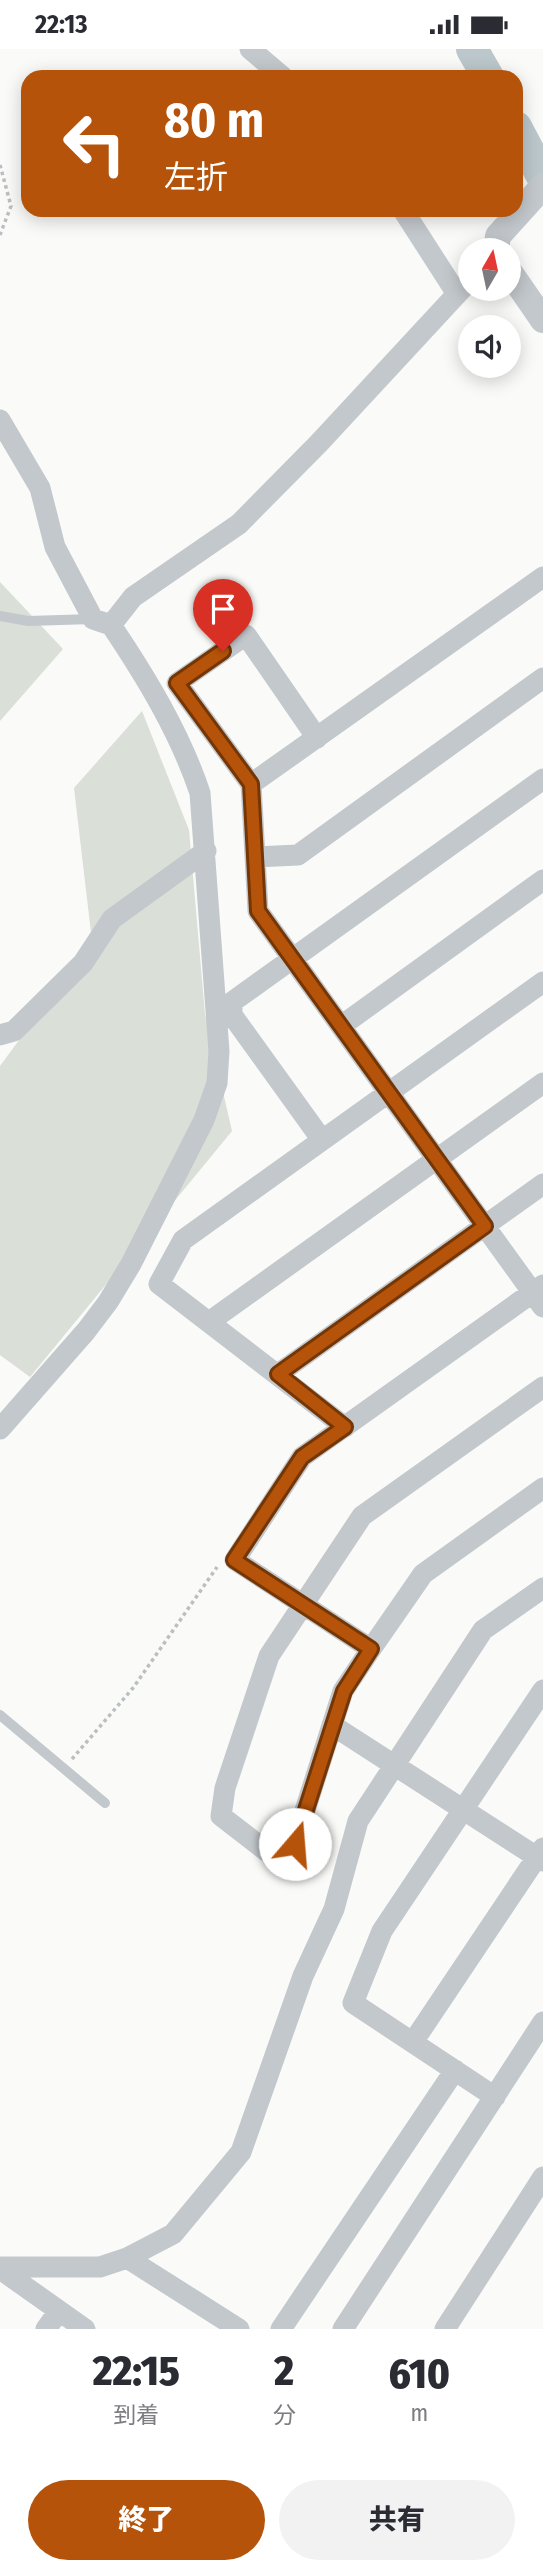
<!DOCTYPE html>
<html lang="ja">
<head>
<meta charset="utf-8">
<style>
	:root { --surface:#fff; --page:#f2f2f3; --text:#2b2b33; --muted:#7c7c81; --accent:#b45309 }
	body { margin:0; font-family:"Fira Sans Condensed","Noto Sans JP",sans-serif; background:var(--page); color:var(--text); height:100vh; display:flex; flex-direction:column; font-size:26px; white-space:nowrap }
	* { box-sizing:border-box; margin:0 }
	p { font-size:23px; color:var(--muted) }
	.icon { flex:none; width:38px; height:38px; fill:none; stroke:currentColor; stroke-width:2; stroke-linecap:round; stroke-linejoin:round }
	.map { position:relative; height:2280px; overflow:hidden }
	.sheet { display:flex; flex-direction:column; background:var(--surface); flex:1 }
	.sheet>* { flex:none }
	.hud { position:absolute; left:21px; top:21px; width:502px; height:147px; border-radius:21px; box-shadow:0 4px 18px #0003; background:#b45309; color:#fff; overflow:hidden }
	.needle { width:46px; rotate:9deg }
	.tools { position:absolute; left:458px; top:189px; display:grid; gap:14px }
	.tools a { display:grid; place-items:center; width:63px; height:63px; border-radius:50%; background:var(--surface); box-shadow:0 4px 18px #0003; font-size:35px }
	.pin { position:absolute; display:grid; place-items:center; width:60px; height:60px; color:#fff; margin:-72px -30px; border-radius:50% 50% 50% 0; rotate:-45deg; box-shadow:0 0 7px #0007 }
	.pin .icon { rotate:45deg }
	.me { position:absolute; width:77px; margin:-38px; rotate:18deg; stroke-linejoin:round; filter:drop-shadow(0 0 5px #0008) }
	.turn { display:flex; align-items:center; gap:24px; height:147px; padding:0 28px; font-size:32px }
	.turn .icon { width:91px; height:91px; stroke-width:2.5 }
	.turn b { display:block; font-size:49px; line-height:60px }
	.eta { display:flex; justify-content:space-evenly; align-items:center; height:119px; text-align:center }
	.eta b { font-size:42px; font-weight:800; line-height:49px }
	.button { display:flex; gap:14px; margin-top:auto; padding:14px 28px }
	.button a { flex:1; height:80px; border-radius:42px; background:var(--accent); color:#fff; font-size:28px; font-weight:800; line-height:80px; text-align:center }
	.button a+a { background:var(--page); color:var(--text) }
	.status { display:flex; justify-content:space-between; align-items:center; height:49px; padding:0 35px; background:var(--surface); direction:ltr }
	.status svg { height:19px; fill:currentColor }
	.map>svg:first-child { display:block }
	.green { fill:#dadfd7 }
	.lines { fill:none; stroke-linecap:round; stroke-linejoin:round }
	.river { stroke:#bbc7cb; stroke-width:32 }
	.path { stroke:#bbbfc2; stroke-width:3.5; stroke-dasharray:3.5 3.5; stroke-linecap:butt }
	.service { stroke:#c3c8cc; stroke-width:10 }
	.minor { stroke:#c3c8cc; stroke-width:21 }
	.tertiary { stroke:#c3c8cc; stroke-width:26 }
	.route-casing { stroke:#753606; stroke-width:18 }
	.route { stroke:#b45309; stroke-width:12 }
</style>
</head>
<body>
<div class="status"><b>22:13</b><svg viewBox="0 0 49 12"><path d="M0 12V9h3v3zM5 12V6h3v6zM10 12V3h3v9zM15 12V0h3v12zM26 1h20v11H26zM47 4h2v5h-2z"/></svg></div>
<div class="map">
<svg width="543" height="2280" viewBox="0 0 543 2280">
	<rect width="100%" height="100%" fill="#fafaf8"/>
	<path class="green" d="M0 533 63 600 0 672Z
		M142 662 189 781 205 965 232 1082 30 1328 0 1306V1017L92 892 74 739Z"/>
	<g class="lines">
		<path class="river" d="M472 0 488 28
			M516 78 543 129"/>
		<path class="path" d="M0 116 11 157 0 186
			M72 1710 133 1639 217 1518"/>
		<path class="service" d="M0 567 28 572 93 570
			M0 1666 105 1754"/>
		<path class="minor" d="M250 0 283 28
			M403 161 457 245
			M0 371 40 439 55 498 93 570 111 576
			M317 689 246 586 177 634 251 735 258 862 543 1258
			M251 735 543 528
			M255 808 298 806 543 629
			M341 977 543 831
			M0 986 14 982 83 914 112 870 206 802
			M322 1091 232 966V953L543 730
			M209 1273 543 1034
			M278 1325 543 1135
			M543 1338 362 1467 269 1607 225 1739 221 1767 287 1818 343 1642 371 1600 423 1525 543 1439
			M345 1378 159 1235 183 1191 543 933
			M0 1380 86 1282 108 1253 131 1215 204 1071 217 1034 219 1002 200 744C180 684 146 628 111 576L133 548 239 475 319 394 471 230
			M371 1600 235 1511 302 1408 543 1236
			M332 1676 543 1812
			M413 1993 543 1799
			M495 2048 353 1954 382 1882 543 1641
			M127 2209 239 2280
			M0 2218H100L127 2209 173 2185 241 2103 303 1927 334 1860 358 1772 483 1581 543 1539
			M0 2220 85 2280
			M46 2280 59 2262
			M281 2280 455 2021
			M343 2280 543 1973
			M445 2280 543 2128"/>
		<path class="tertiary" d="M496 201 498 187 543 137
			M509 222 543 271"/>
	</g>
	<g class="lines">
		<g class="route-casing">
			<path id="route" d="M223 602 177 634 251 735 258 862 485 1177 278 1325 345 1378 302 1408 234 1511 371 1600 344 1642 295 1795"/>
		</g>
		<use href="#route" class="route"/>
	</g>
</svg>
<div class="tools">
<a><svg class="needle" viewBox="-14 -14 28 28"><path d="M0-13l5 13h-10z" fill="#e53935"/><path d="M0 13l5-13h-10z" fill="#7c7c81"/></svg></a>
<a><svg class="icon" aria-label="sound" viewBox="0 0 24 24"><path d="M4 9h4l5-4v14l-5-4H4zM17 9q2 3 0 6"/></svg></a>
</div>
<div class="pin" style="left:223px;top:602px;background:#d93025"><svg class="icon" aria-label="arrive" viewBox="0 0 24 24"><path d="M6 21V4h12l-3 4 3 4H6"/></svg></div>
<svg class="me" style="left:295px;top:1795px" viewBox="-20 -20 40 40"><circle r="19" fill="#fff"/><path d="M0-13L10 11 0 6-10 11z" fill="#b45309"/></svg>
<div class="hud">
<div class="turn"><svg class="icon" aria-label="left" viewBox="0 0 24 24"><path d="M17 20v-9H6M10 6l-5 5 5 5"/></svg><div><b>80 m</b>左折</div></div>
</div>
</div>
<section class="sheet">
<div class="eta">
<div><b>22:15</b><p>到着</p></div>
<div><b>2</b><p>分</p></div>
<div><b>610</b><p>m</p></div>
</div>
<div class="button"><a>終了</a><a>共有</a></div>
</section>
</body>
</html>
